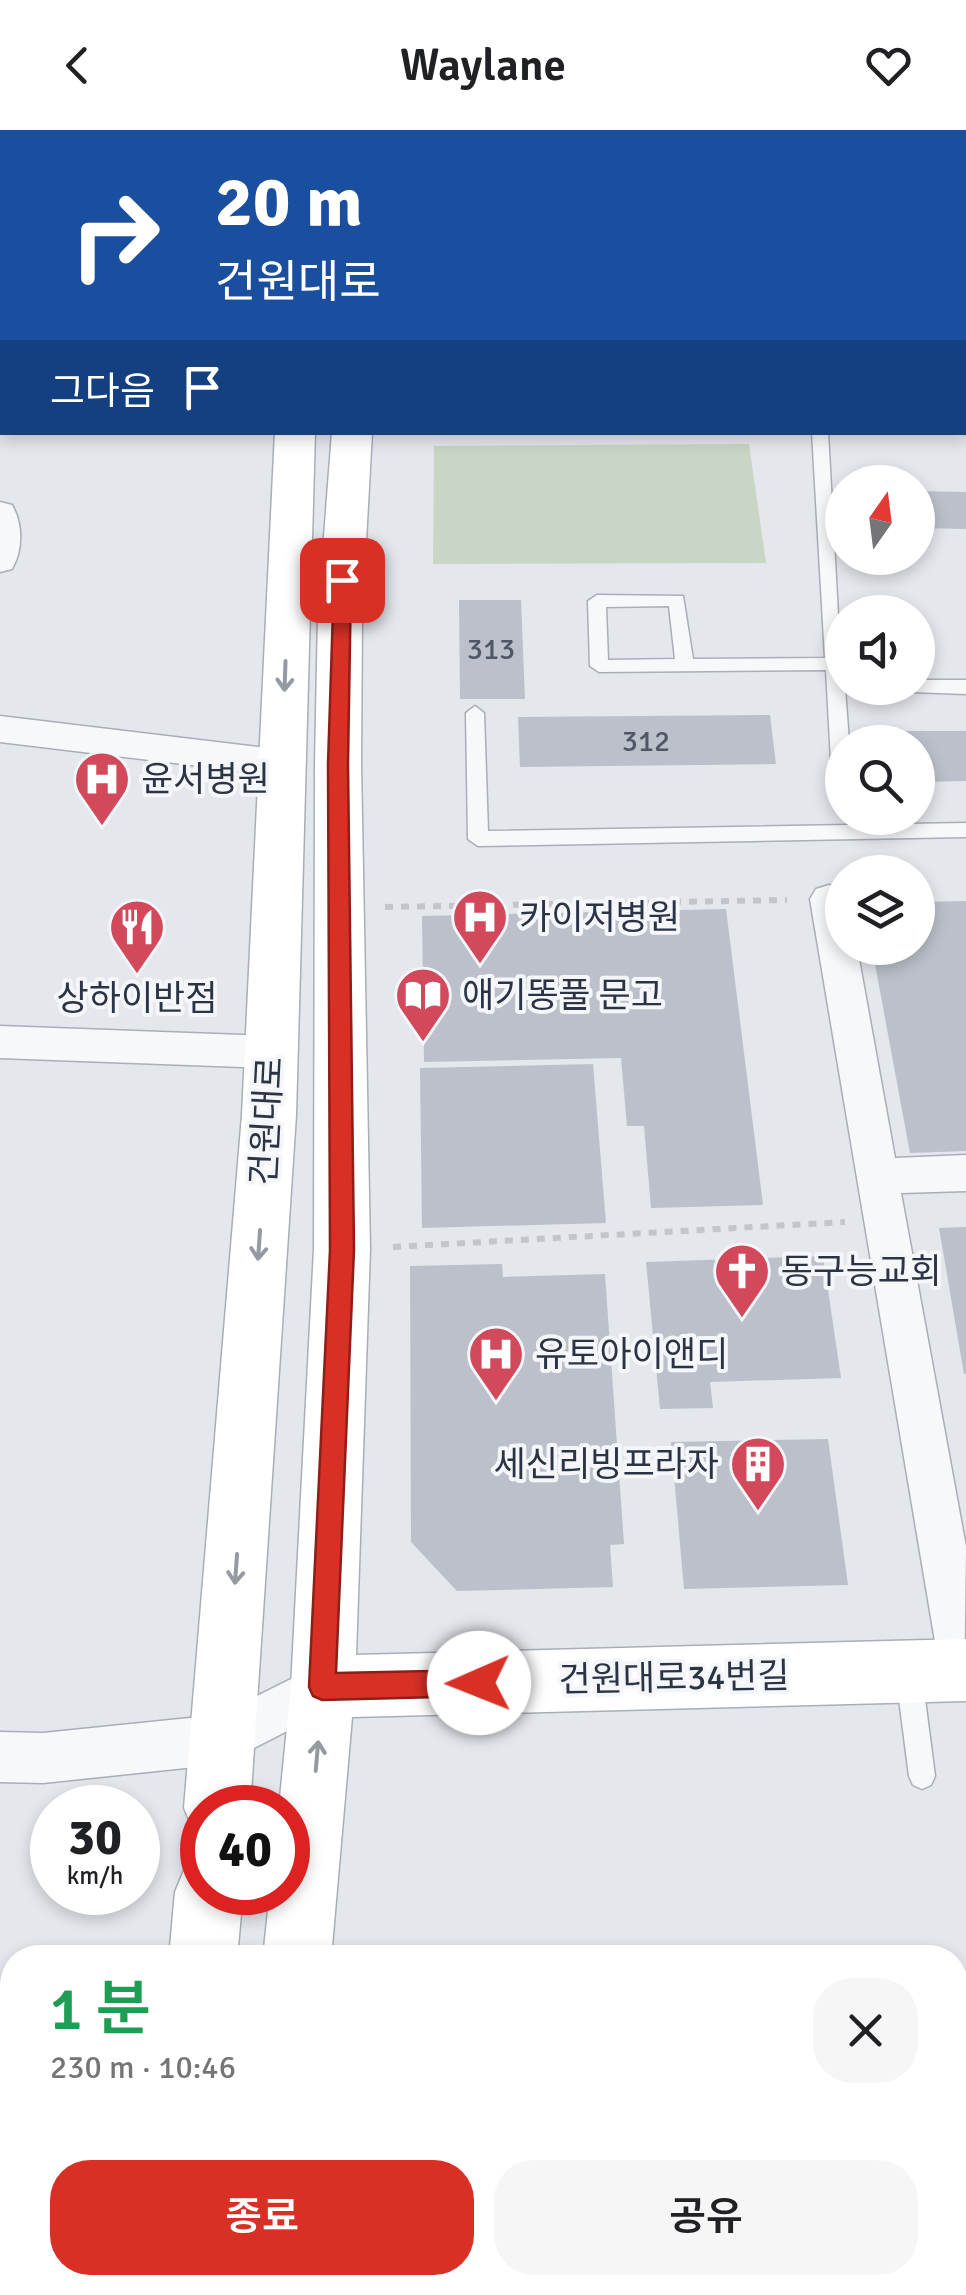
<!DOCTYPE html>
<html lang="ko">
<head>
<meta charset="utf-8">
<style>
	:root { --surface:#fff; --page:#f6f6f6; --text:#202124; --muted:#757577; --accent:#d93025 }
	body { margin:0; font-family:Signika,"Noto Sans KR",sans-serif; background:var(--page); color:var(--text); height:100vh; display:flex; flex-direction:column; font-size:38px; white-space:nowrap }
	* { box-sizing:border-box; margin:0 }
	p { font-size:32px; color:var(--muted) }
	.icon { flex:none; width:55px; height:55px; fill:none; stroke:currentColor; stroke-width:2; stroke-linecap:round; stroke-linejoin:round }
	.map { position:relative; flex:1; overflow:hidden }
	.panel { position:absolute; left:0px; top:1815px; width:968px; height:350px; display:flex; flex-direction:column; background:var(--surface); border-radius:40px 40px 0 0; box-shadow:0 5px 15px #0003 }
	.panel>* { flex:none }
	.banner { position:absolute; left:0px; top:0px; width:968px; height:305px; box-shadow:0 5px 15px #0003; background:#1a4fa0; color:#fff; overflow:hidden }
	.needle { width:65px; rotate:14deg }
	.controls { position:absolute; left:825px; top:335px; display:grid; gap:20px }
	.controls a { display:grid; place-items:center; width:110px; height:110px; border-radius:50%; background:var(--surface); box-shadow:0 5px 15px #0003; font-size:50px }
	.speed { position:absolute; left:30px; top:1655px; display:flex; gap:20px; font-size:50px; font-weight:700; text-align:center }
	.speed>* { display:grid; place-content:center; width:130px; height:130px; border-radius:50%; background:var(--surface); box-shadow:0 5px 15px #0003; line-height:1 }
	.speed small { font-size:25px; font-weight:400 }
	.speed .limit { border:15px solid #d22; background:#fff; color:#111 }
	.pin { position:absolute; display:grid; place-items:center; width:85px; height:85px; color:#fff; margin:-42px; border-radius:20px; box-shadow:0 5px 15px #0006 }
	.me { position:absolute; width:110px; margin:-55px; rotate:269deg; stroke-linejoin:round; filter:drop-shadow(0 0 8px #0008) }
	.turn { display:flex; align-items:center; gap:35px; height:210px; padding:0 50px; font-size:45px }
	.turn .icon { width:130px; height:130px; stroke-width:2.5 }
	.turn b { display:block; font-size:70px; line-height:85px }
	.then { display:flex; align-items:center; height:95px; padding:0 50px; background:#0003; gap:20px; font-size:38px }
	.round { display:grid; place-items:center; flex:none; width:105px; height:105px; border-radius:40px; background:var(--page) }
	.head { display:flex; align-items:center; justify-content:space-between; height:170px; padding:0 50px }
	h1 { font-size:60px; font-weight:600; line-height:75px; color:#1e9e55 }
	.primary-button { display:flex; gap:20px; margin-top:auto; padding:20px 50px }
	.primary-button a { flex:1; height:115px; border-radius:40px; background:var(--accent); color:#fff; font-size:40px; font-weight:600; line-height:115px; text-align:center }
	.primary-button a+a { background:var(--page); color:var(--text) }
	header { display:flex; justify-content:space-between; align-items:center; height:130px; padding:0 50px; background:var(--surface); font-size:45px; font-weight:600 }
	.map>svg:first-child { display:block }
	.green { fill:#c9d6c5 }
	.building { fill:#bbc0ca }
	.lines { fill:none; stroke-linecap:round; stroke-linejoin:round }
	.lane-casing { stroke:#a9aeb7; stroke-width:3 }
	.street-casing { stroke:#a9aeb7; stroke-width:3 }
	.secondary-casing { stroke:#a9aeb7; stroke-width:3 }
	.path { stroke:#c2c5cb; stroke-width:6; stroke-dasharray:8 8; stroke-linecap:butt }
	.lane { fill:#f7f8fa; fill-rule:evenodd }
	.street { fill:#f7f8fa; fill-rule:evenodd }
	.secondary { fill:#fff; fill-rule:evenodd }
	.oneway { stroke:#959aa2 }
	.route { fill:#d93025; stroke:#8d1f18; stroke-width:2.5 }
	.labels { text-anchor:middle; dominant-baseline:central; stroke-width:8; stroke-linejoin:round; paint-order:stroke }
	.number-label { font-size:30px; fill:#4f5766 }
	.poi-label { font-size:35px; fill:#2b3445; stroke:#f4f6f9; text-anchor:start }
	.street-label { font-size:35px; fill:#2b3445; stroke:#f4f6f9 }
</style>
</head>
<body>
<header><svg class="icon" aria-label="back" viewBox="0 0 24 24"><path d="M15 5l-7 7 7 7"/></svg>Waylane<svg class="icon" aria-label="heart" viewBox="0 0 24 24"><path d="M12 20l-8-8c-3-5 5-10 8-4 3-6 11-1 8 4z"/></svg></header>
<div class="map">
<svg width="966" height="2165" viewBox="0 0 966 2165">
	<rect width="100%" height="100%" fill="#e4e7ec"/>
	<path class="green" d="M749 314 766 433 433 434 434 316Z"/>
	<path class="building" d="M918 361 966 362V399L918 398Z
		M459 470H521L525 569H460Z
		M770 585 776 634 520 637 518 587Z
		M899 601H966V651L918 652V612H901Z
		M966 771V1021L910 1023 872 818H918V772Z
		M726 779 763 1075 651 1078 644 996H627L621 928 424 932 422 786Z
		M593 934 606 1093 422 1098 420 938Z
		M966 1097V1244H964L939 1098Z
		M823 1126 841 1248 710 1252 713 1278 660 1279 646 1132Z
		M502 1134 503 1147 605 1144 624 1414 610 1415 613 1457 457 1461 411 1412 410 1136Z
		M828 1309 848 1455 684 1459 671 1312Z"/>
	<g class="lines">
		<g class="lane-casing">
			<path id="lane" d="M553 0H567V2H553Z
				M623 0H637V2H623Z
				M699 0H713L714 2H700Z
				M965 131H966V141H965Z
				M965 245H966V255H965Z
				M965 294 966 304 959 303 965 302Z
				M812 302H828L842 558H845L849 612H842V656L832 649 826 540 599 542 590 536 588 471 597 465 683 466 693 529 825 528ZM669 476 675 529 608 530 606 477Z
				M918 550H966V564L911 562 909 558H918Z
				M475 576 484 583 488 701 966 693V707L478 716 468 709 466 583Z
				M909 1533 918 1537 922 1546 935 1646 931 1655 922 1659 913 1655 909 1646 896 1546 900 1537Z"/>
		</g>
		<g class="street-casing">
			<path id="street" d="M0 71 2 72V89H0Z
				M2 131V159L0 160V132Z
				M0 372 12 375C23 394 23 420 12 439L0 442Z
				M0 586 282 620 295 624 300 633 295 642 282 646 0 612Z
				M829 755 842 759V818H857L895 1028 966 1025V1061L901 1063 966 1417 964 1565 947 1558 940 1541 810 769 816 759Z
				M0 896 271 906 285 911 291 922 285 933 271 938 0 928Z
				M323 1533 340 1540 348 1557 340 1574 223 1634 43 1653 0 1652V1602L43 1603 219 1585Z"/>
		</g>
		<g class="secondary-casing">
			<path id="secondary" d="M290 0H326V2H291Z
				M345 0H381V2H346Z
				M275 302H315L296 985 250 1678H202V1705L194 1701 184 1678 242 985Z
				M332 302H372L362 485 361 633 370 1119 356 1525 966 1509V1571L352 1587 331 1828H263L270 1762H288V1678H279L291 1557 314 1119 315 633 318 485Z
				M202 1731V1762H243L237 1828H169L175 1762 185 1738Z
				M137 2152H211V2165H137Z
				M246 2152H320V2165H246Z"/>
		</g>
		<path class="path" d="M385 777 787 770
			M393 1117 845 1092"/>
		<use href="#lane" class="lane"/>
		<use href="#street" class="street"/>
		<use href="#secondary" class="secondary"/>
	</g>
	<defs><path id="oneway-shaft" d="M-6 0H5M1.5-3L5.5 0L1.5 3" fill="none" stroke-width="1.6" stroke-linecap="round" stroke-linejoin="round" transform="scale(2.5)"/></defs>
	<g class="oneway">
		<use href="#oneway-shaft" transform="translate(285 546) rotate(92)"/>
		<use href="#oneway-shaft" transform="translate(259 1115) rotate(94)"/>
		<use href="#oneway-shaft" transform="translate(236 1439) rotate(94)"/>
		<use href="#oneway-shaft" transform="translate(317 1626) rotate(-85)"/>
	</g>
	<path class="route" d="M342 443 351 450 348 634 354 1120 336 1543 479 1540 488 1544 492 1553 488 1562 479 1566 322 1570 313 1566 309 1557 330 1120 328 634 334 450Z"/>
	<defs>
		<g id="hospital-pin" transform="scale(2.875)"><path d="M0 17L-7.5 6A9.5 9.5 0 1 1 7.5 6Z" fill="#d1495b" stroke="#f4f6f9"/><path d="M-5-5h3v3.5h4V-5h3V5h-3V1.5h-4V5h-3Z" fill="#fff"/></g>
		<g id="restaurant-pin" transform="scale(2.875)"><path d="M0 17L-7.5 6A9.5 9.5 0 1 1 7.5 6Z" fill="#d1495b" stroke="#f4f6f9"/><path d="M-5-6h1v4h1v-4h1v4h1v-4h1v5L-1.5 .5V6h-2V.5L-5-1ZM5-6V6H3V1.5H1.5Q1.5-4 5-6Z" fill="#fff"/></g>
		<g id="library-pin" transform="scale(2.875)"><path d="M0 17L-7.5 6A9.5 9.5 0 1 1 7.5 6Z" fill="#d1495b" stroke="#f4f6f9"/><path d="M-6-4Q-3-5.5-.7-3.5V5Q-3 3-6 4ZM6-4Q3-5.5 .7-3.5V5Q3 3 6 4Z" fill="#fff"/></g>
		<g id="church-pin" transform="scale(2.875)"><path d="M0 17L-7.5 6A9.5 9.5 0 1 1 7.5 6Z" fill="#d1495b" stroke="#f4f6f9"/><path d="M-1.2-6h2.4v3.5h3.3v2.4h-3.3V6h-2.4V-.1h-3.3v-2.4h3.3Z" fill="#fff"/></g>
		<g id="building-pin" transform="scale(2.875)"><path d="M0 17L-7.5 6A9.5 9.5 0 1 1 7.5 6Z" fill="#d1495b" stroke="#f4f6f9"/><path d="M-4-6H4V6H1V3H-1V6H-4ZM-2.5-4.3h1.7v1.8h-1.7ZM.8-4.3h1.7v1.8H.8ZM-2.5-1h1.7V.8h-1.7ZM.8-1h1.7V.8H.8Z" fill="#fff"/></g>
	</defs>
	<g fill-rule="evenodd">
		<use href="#hospital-pin" x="102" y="649"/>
		<use href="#hospital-pin" x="480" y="787"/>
		<use href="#restaurant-pin" x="137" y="797"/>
		<use href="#library-pin" x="423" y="865"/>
		<use href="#church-pin" x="742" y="1141"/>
		<use href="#hospital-pin" x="496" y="1224"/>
		<use href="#building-pin" x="758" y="1334"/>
	</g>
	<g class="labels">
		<g class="number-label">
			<text x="491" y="519">313</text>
			<text x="646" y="611">312</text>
		</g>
		<g class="poi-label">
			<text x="141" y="649">윤서병원</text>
			<text x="519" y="787">카이저병원</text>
			<text x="462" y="865">애기똥풀 문고</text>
			<text x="137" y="868" text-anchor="middle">상하이반점</text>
			<text x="781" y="1141">동구능교회</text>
			<text x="535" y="1224">유토아이앤디</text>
			<text x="719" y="1334" text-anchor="end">세신리빙프라자</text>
		</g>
		<g class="street-label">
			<text transform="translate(267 991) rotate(-87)">건원대로</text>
			<text transform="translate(674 1548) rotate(-1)">건원대로34번길</text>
		</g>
	</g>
</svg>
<div class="controls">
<a><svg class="needle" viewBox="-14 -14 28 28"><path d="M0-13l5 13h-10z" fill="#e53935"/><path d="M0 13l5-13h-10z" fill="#757577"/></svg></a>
<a><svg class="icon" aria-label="sound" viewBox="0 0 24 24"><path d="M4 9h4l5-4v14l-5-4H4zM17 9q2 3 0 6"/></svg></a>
<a><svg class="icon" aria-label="search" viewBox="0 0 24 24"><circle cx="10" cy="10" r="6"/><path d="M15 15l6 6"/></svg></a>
<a><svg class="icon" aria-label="layers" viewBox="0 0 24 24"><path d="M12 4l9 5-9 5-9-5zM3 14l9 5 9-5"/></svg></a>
</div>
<div class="speed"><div>30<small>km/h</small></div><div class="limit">40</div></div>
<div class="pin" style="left:342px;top:450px;background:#d93025"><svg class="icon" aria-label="arrive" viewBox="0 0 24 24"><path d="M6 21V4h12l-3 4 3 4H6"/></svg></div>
<svg class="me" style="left:479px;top:1553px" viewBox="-20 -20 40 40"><circle r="19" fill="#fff"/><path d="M0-13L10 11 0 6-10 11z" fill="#d93025"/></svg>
<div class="banner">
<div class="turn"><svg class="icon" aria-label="right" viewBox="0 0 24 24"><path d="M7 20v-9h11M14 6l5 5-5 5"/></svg><div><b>20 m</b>건원대로</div></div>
<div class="then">그다음<svg class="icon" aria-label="arrive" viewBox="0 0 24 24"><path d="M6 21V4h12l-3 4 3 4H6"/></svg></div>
</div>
<section class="panel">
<div class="head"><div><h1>1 분</h1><p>230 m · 10:46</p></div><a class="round"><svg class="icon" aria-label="close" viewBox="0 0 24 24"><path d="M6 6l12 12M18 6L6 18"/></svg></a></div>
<div class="primary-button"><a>종료</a><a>공유</a></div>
</section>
</div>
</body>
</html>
